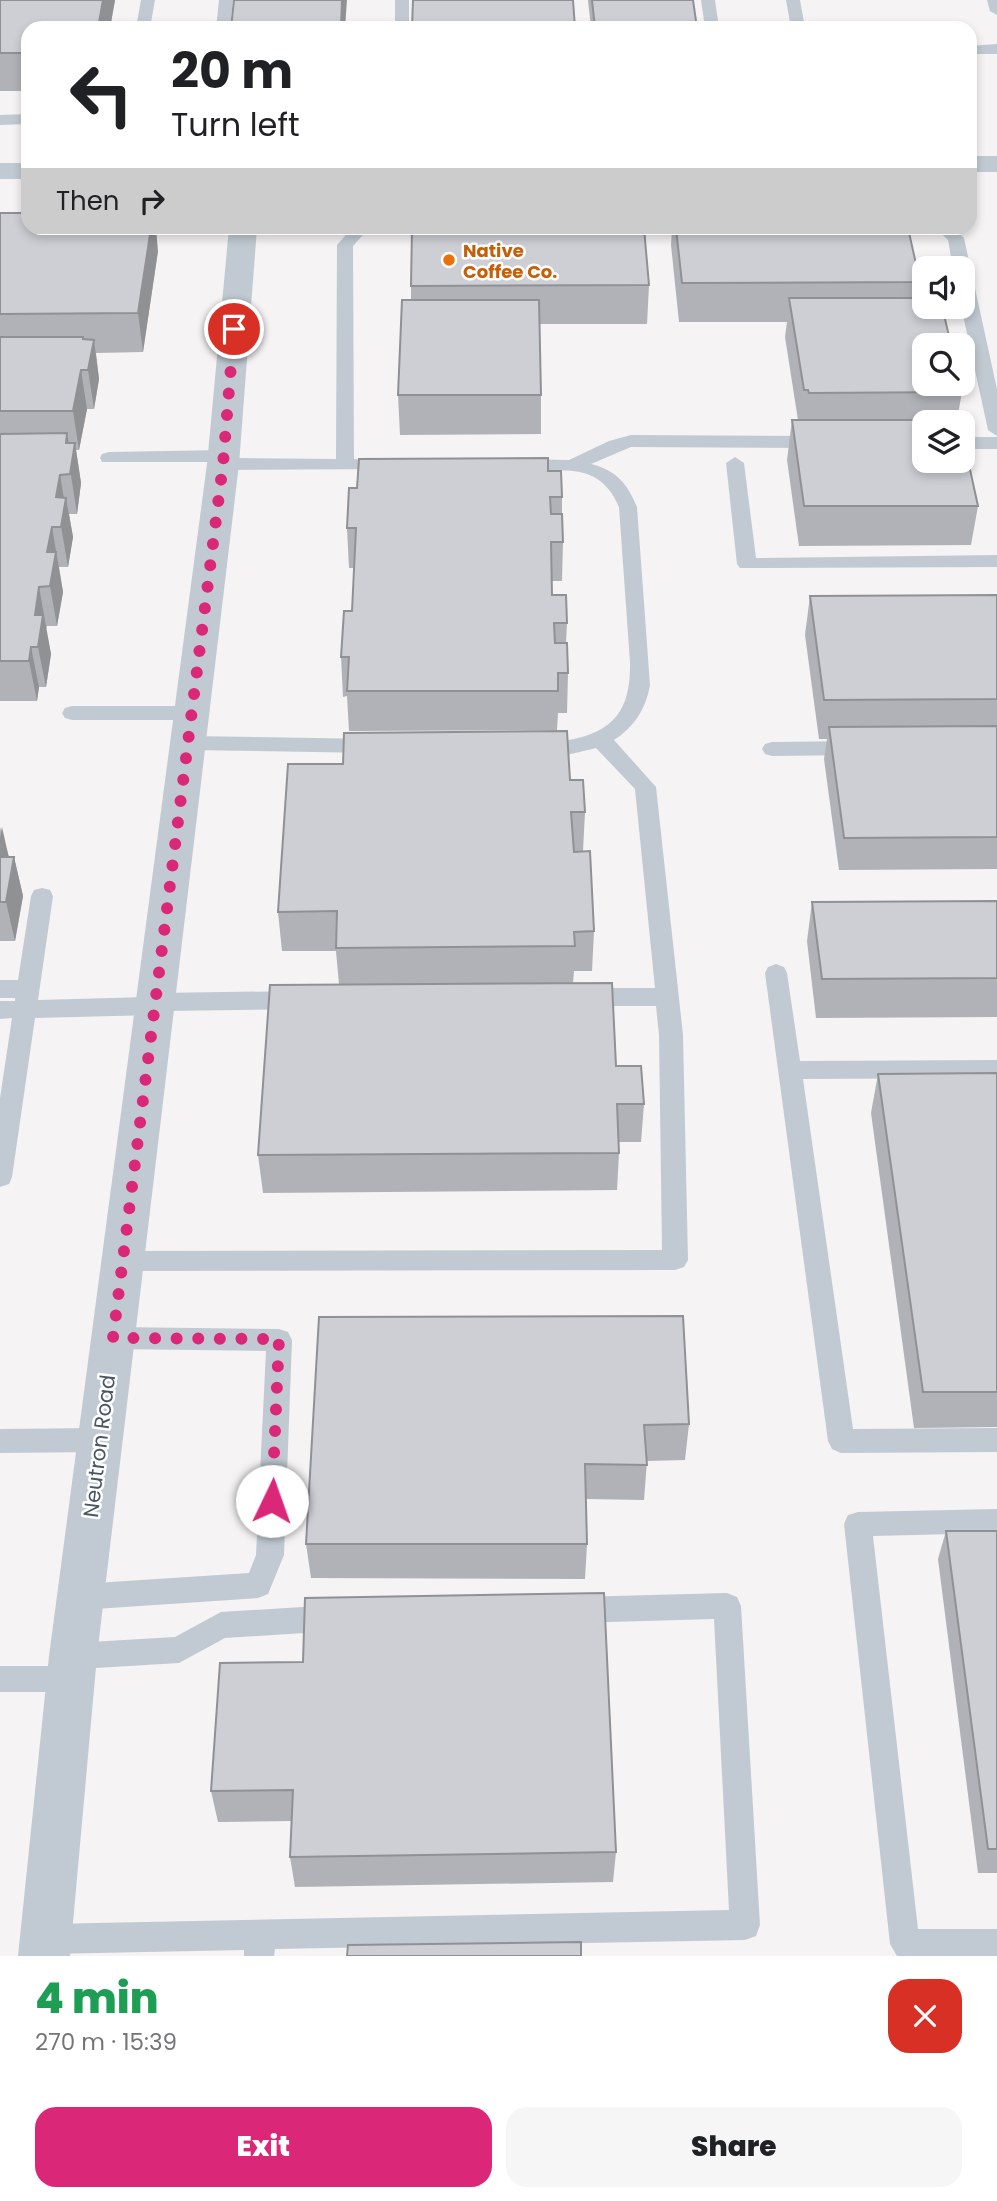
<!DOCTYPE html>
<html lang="en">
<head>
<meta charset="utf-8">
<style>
	:root { --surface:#fff; --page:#f6f6f6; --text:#202124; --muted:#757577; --accent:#db2777 }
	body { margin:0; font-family:Poppins,sans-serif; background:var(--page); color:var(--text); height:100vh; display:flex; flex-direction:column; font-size:26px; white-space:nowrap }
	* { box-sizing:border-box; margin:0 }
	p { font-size:23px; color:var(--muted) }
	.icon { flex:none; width:38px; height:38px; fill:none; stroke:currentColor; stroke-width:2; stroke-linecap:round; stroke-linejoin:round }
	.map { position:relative; height:1956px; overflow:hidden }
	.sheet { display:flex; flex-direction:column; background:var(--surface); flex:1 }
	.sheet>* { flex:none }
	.hud { position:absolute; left:21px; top:21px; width:956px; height:214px; border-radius:21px; box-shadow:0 4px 10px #0003; background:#fff; color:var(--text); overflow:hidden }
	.buttons { position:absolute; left:912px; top:256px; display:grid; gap:14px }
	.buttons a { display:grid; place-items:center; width:63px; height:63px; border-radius:14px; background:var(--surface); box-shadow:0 4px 10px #0003; font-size:35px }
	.pin { position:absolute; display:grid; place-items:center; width:60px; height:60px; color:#fff; margin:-30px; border:4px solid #fff; border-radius:50%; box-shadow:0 2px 7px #0007 }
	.me { position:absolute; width:77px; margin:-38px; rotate:3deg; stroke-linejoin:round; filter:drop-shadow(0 0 5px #0008) }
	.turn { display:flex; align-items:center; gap:24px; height:147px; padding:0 35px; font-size:32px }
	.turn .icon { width:91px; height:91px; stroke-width:2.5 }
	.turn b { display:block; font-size:49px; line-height:60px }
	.then { display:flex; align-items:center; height:66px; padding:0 35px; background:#0003; gap:14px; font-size:26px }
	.round { display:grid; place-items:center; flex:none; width:74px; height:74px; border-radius:21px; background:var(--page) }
	.overview { display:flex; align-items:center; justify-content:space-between; height:119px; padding:0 35px }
	h1 { font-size:42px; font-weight:800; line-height:52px; color:#1e9e55 }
	.button { display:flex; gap:14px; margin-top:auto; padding:14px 35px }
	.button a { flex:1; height:80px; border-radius:21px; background:var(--accent); color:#fff; font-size:28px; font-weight:800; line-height:80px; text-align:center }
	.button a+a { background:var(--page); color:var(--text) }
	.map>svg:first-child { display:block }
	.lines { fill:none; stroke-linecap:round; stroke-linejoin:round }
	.service { fill:#c1cad2; fill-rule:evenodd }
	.minor { fill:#c1cad2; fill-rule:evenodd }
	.tertiary { fill:#c1cad2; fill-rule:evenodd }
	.wall { fill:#b0b2b7 }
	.shaded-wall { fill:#909195 }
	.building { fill:#cdcfd5; stroke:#909195; stroke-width:2 }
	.route { stroke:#db2777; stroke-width:12; stroke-dasharray:0 21.6 }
	.food-dot { fill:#e8710a; stroke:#fff; stroke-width:2.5 }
	.labels { text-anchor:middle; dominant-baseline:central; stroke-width:5; stroke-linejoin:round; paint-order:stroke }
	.far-food-label { font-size:18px; font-weight:bold; fill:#c56008; stroke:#fff; text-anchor:start }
	.street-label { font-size:21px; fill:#4a5661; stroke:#fff }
</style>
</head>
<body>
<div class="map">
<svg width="997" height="1956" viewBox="0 0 997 1956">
	<rect width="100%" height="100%" fill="#f5f3f3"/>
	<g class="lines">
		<path class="service" d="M141 0H155L150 28H136Z
			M219 0H233L230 28H216Z
			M395 0H409V28H395Z
			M701 0H715L719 28H705Z
			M786 0H800L805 28H791Z
			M987 0H997V15L990 11Z
			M997 44V54H970V46Z
			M28 114V124L0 125V115Z
			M352 228H369L353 246 354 459 395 461 397 465 395 469 223 470 216 468 215 462H102L100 458 102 454 109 452 224 450 231 452 232 458 336 459 337 245Z
			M936 228H954L964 238 997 389V436L988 430 961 306 962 268H953L948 240Z
			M631 435 819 436 828 442 819 448 631 447 591 464C617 471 627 483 637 507L650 685C646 709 634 727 614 740L656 787 683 1035 688 1260 684 1267 675 1270 123 1271 114 1268 110 1261 114 1254 123 1251 662 1250 659 1035 656 1006H582L574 1003 571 997 574 991 582 988H655L635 789 596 748C576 753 551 760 531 754L528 749 531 744C543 740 556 742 569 740 616 732 631 707 630 662L619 507C592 443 527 488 508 465L517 459 569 460 609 441Z
			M962 437H997V449H962Z
			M735 457 744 463 756 558 997 555V567L740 568 737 564 726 463Z
			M72 706H192L199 708 202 713 199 718 192 720H72L65 718 62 713 65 708Z
			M188 736 375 739 382 741 385 746 382 751 375 753 188 750 181 748 178 743 181 738Z
			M857 741 864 743 867 748 864 753 857 755 772 756 765 754 762 749 765 744 772 742Z
			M42 888 50 890 53 896 38 1000 147 997 156 993 300 991 308 994 311 1000 308 1006 300 1009 164 1011 155 1015 35 1018 12 1177 9 1184 0 1187V1098L12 1018 0 1019V1001H15V998H0V980H18L31 896 34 890Z
			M776 964 784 967 787 973 800 1061 997 1060V1078L803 1079 853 1429 997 1428V1452L841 1453 832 1449 828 1441 765 973 768 967Z
			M113 1327 279 1329 288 1332 292 1340 284 1555 268 1594 258 1598 80 1610 70 1606 66 1597 70 1588 80 1584 249 1573 256 1555 266 1351 113 1349 104 1346 100 1338 104 1330Z
			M100 1428 109 1432 113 1440 109 1448 100 1452 0 1453V1429Z
			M997 1509V1533L873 1536 918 1929H997V1956H897L890 1944 844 1524 848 1515 858 1512Z
			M727 1593 737 1597 741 1606 760 1925 756 1936 745 1940 275 1949 274 1956H244V1950L47 1954 36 1950 32 1939 36 1928 47 1924 729 1910 714 1619 576 1623 566 1619 562 1610 566 1601 576 1597Z
			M335 1605 345 1609 349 1618 345 1627 335 1631 225 1638 179 1663 79 1669 84 1679 80 1689 70 1692H0V1666H63L59 1656 63 1647 73 1643 175 1637 221 1612Z"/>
		<path class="minor" d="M229 228H257L239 464 97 1656 70 1956H18L49 1656 207 464Z"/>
		<path class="tertiary" d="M970 156H997V172H970Z
			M0 163H28V179H0Z"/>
	</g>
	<path class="wall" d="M0 0H115L110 28H28V91H0Z
		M588 0H693L697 28H591Z
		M0 213 158 251 143 352 96 353 99 379 94 409H87L79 450H76L81 483 77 514H69L73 537 68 567H59L63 592 57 626H47L46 630 51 654 46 687H39L37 701H0Z
		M672 228H908L920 282 918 298 962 392 957 420 978 506 971 545 799 546 787 460 792 420H798L785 337 787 322H679L671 245Z
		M649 285 647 324H539L541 395V434L400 435 398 395 411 300V286Z
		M548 471 562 497V514L563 542 562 581H552V595L567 623 566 643 568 673 567 713H558L557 730 349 731 347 696 343 697 341 657 352 611 354 568H349L347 528 357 488Z
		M997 595V869L839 870 824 759 827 739H819L805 635 810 596Z
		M570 780 585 812 583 851 594 931 592 971H574L573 983 616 1066 644 1104 641 1142H618L619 1153 617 1190 263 1193 258 1155 339 984 336 951H282L278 912Z
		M0 827 9 857H14L23 896 15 941H0Z
		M997 901V1017L816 1018 807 941 812 902Z
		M997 1073V1427L914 1428 871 1113 878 1074Z
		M319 1317 689 1424 685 1460 647 1461 644 1500 586 1499 587 1544 585 1579 311 1578 306 1544Z
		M946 1531H997V1873H978L938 1559Z
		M303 1662 616 1852 613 1882 295 1887 290 1857 292 1821 218 1822 211 1791Z"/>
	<path class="shaded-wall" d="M103 0H115L110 28H98Z
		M342 0H347L345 28H341Z
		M151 228H156L158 251 143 352 138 313Z
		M83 337 88 369 94 340 99 379 94 409Z
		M81 370 87 409 79 450 73 411Z
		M67 433 72 462 75 443 81 483 77 514 66 443Z
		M60 475 65 505 66 498 73 537 68 567 56 497Z
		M52 527 63 592 57 626 50 586 47 552Z
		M39 587 51 654 46 687 38 647 35 615Z
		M31 647 39 687 37 701 29 661Z
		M2 827 11 867 0 875V838Z
		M14 857 23 896 15 941 6 902Z"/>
	<path class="building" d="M0 0H103L98 28H28V53H0Z
		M234 0H342L341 28H231Z
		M413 0H573L575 28H412Z
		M592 0H693L697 28H595Z
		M0 213H28V228H151L138 313 0 314Z
		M412 228H644L649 285 411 286Z
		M676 228H908L920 282 682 283Z
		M789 298H924V306H942L951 345H924V383H960L962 392 809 393 808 390H804Z
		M402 300H539L541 395H398Z
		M0 337H83V339L94 340 88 370H81L73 411H0Z
		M792 420H960V422H924V460H962V433L978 506H804Z
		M67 433 66 443H75L70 474 60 475 56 497 66 498 61 527H52L47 552H56L50 586 39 587 35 615H43L38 647H31L29 661H0V434Z
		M548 458V471H561L562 497H550L551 514H562L563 542H551L552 595H566L567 623H554L555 643H567L568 673H558V691H347L349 657H341L344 611H352L356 528H347L349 488H357L359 459Z
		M997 595V699L824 700 810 596Z
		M997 726V837L844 838 829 727Z
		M567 731 570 780H583L585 812H571L574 852 590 851 594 931 574 932 575 946 336 948 337 911 278 912 288 764H343L344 733Z
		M0 857H14L6 902H0Z
		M997 901V978L822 979 812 902Z
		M612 983 616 1066H641L644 1104H617L619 1153 258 1155 270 985Z
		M997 1073V1392H923L878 1074Z
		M683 1316 689 1424 644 1425 647 1465 585 1464 587 1544H306L319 1317Z
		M946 1531H997V1849H988Z
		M604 1593 616 1852 290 1857 293 1790 211 1791 220 1663 303 1662 305 1598Z
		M581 1942V1956H347L348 1945Z"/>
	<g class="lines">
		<path class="route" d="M234 329 223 464 113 1338 279 1339 272 1501"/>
	</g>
	<circle class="food-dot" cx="449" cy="260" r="7"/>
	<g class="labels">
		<g class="far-food-label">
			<text x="463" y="250">Native<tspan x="463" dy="21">Coffee Co.</tspan></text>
		</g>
		<g class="street-label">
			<text transform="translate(99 1446) rotate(-83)">Neutron Road</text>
		</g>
	</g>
</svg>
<div class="buttons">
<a><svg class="icon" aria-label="sound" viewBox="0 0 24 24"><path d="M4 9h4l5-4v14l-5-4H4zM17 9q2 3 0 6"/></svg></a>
<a><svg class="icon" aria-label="search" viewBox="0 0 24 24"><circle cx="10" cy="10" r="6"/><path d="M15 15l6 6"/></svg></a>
<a><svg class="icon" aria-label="layers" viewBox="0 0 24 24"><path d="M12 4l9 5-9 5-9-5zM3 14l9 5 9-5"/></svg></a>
</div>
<div class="pin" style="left:234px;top:329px;background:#d93025"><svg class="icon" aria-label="arrive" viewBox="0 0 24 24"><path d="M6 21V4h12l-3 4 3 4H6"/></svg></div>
<svg class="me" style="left:272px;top:1501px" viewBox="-20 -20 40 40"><circle r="19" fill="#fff"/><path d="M0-13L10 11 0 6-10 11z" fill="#db2777"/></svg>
<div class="hud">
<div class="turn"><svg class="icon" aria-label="left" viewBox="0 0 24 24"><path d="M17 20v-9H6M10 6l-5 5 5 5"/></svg><div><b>20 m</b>Turn left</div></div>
<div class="then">Then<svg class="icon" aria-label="right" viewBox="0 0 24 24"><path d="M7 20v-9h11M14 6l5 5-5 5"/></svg></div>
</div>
</div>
<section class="sheet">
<div class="overview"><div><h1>4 min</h1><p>270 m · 15:39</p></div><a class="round" style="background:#d93025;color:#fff"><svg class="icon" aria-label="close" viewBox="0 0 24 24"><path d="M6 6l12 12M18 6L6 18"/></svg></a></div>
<div class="button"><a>Exit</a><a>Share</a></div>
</section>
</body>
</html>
